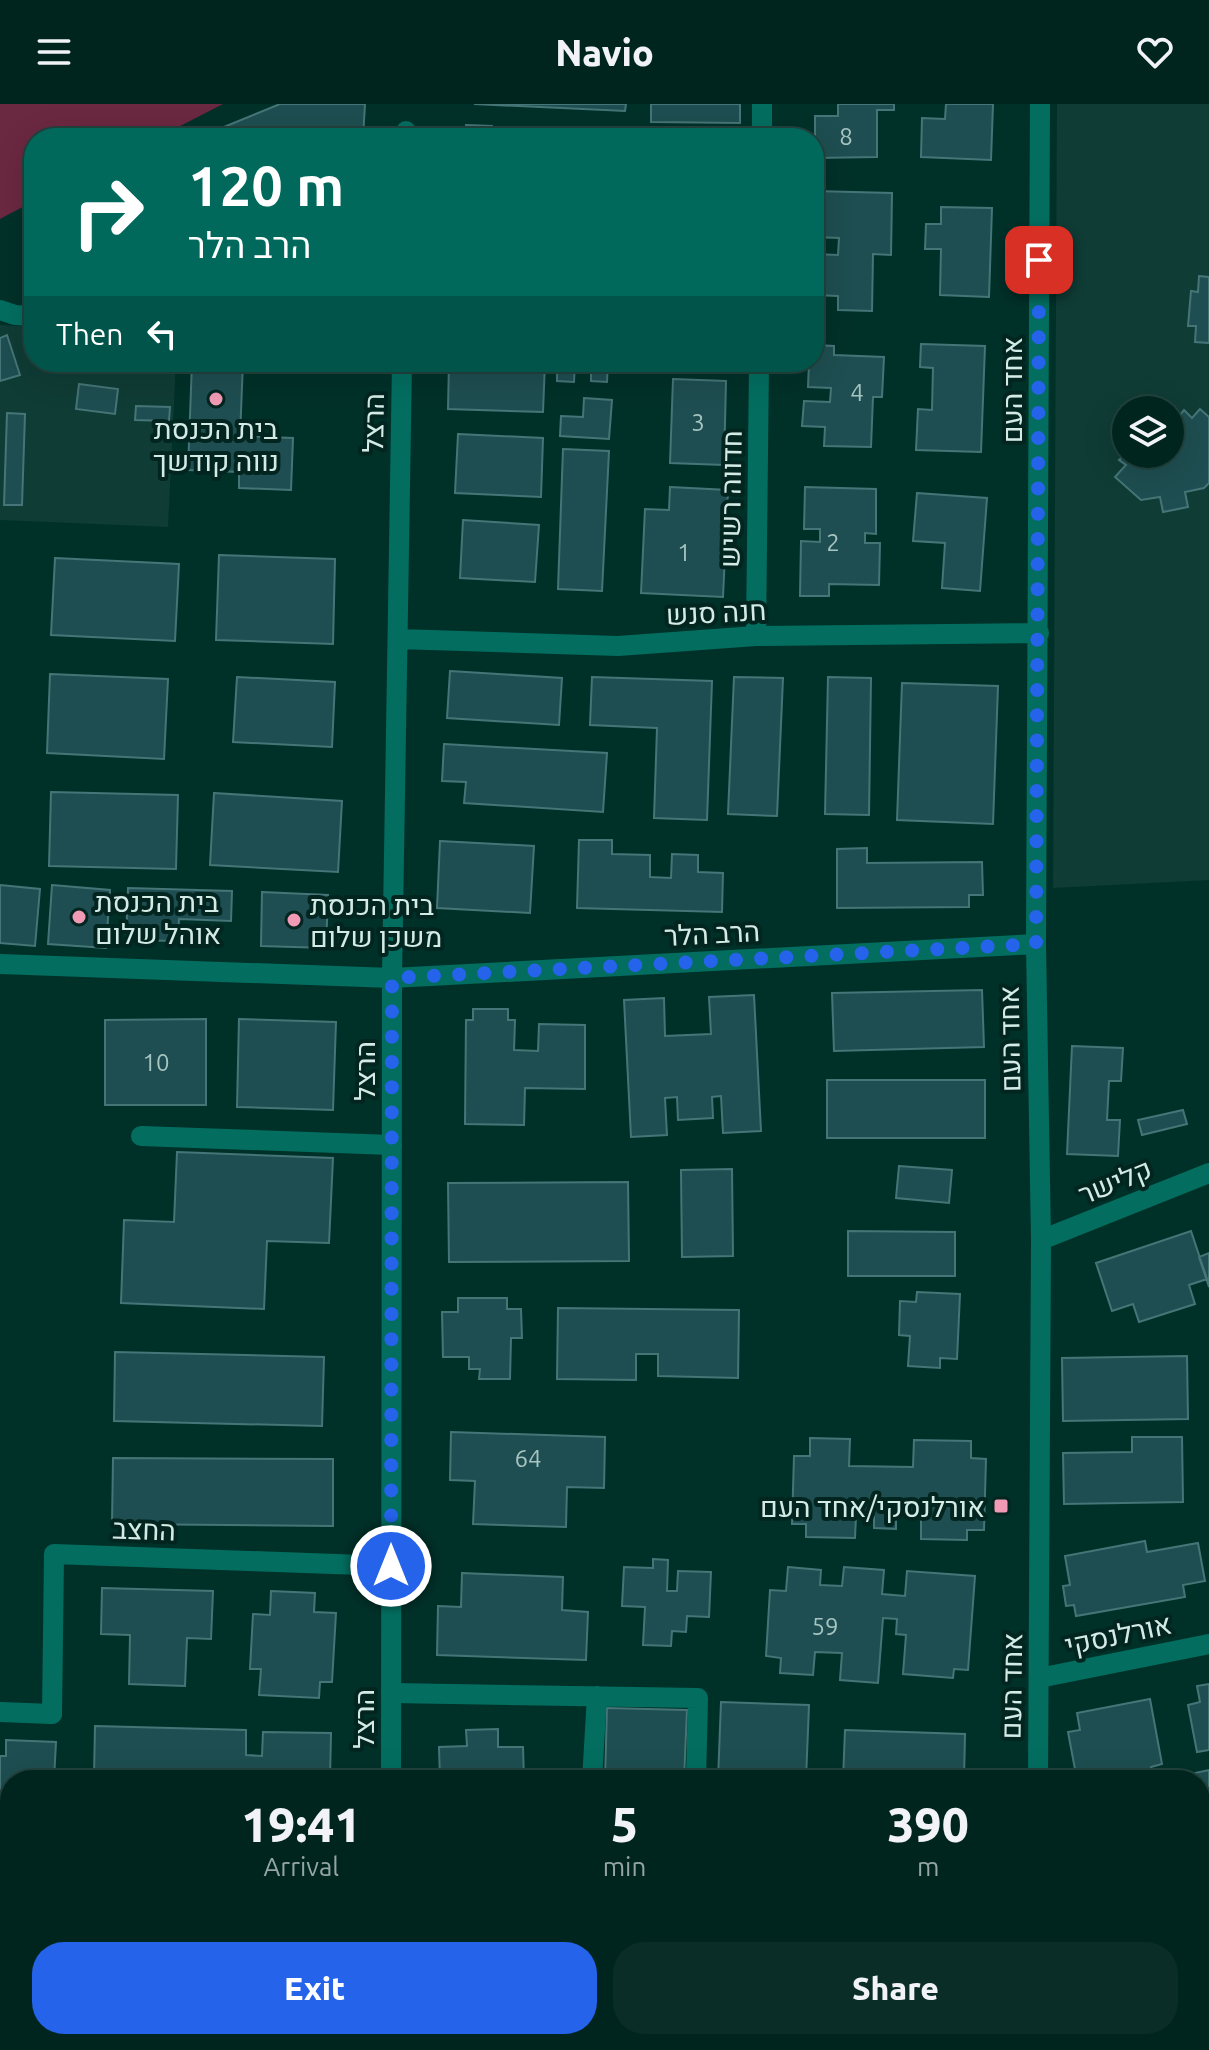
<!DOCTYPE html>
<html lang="en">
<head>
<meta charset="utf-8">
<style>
	:root { --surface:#00251f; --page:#0a2d28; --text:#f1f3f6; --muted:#95a5a4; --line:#22423d; --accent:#2563eb }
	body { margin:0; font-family:Ubuntu,Heebo,sans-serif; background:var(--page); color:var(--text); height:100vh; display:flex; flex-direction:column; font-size:30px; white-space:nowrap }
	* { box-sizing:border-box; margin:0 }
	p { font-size:26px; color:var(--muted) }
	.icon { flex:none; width:44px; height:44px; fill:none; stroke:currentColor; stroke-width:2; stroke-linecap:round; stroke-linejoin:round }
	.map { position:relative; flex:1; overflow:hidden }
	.sheet { position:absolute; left:0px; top:1666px; width:1210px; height:280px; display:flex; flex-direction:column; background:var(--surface); border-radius:32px 32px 0 0; box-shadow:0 8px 32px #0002,0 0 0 2px var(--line) }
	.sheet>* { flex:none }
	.hud { position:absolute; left:24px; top:24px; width:800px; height:244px; border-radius:32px; box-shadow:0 8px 32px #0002,0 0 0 2px var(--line); background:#00695c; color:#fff; overflow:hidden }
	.tools { position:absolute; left:1112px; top:292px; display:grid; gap:16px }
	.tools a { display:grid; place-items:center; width:72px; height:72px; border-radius:50%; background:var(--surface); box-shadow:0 8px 32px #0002,0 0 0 2px var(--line); font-size:40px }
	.pin { position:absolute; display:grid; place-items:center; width:68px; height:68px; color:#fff; margin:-34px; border-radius:16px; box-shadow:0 4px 12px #0006 }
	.me { position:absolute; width:88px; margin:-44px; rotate:0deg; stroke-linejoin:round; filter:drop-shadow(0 0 6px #0008) }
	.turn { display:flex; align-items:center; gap:28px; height:168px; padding:0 32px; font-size:36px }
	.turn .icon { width:104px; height:104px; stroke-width:2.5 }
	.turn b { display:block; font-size:56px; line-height:68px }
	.then { display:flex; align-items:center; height:76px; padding:0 32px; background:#0003; gap:16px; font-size:30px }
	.eta { display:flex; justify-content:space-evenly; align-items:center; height:136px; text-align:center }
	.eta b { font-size:48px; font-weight:800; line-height:56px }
	.primary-button { display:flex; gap:16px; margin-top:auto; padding:16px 32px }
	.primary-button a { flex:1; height:92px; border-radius:32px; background:var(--accent); color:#fff; font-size:32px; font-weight:800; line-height:92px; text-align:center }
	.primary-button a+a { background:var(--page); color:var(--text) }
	header { display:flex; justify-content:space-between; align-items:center; height:104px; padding:0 32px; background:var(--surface); font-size:36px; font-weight:800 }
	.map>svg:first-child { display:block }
	.built { fill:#0f3c35; fill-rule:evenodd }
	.green { fill:#6b2841 }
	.building { fill:#1e4e51; stroke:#467577; stroke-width:2 }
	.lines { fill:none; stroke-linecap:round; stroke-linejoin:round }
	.service { stroke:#036e60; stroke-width:20 }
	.pedestrian { stroke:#036e60; stroke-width:20 }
	.minor { stroke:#036e60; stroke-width:20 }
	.route { stroke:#2563eb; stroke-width:14; stroke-dasharray:0 25.2 }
	.poi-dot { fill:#f09ab5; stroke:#022520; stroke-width:3 }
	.labels { text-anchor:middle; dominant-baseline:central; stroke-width:8; stroke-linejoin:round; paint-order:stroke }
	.number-label { font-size:24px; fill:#a6c4c0 }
	.street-label { font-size:28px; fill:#d4ebe5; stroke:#022520 }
	.poi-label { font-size:28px; fill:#d4ebe5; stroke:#022520; text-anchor:start }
</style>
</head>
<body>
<header><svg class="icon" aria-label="menu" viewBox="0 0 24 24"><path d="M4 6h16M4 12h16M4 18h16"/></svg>Navio<svg class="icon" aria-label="heart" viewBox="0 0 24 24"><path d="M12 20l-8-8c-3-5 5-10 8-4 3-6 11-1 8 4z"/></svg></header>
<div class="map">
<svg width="1209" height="1946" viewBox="0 0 1209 1946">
	<rect width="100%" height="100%" fill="#003129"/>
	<path class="built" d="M1057 0H1209V776L1053 784ZM1126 306H1170V350H1126Z
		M0 221 34 223V258H176L168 423 0 416Z"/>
	<path class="green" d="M0 0H223L157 34H34V97L0 115Z"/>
	<path class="building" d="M280 0H365L363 34H218L219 25Z
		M474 0H626L625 7Z
		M651 0H740V19L651 18Z
		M838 0H894V6H877V53L815 54V12H838Z
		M946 0H993L991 56 921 53 922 14 945 15Z
		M466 21 492 22V34H465Z
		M519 23 548 24 547 34H518Z
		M650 30 710 34H649Z
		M814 87 892 89 891 151 873 150 872 207 838 206V192L814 191V150L838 151 839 134 814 133Z
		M941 103 992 104 989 193 940 191 941 145H925L926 120H941Z
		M34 138V161L25 143Z
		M1199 172 1209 173V239L1195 238 1196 222H1188L1191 187 1198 188Z
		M7 231 20 271 0 277V234Z
		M921 240 985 242 981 348 916 346 918 305 932 306 933 264 920 263Z
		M814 241 834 242V251L884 253 882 293H873L871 343 824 342 825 323 802 322 804 297 830 298 831 284 808 283 809 258H814Z
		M192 258H243L240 332 293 334 291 386 239 384V368L188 366Z
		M449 258H545L543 308 448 305Z
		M557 258H608L607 278 591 277V259H575L574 278 557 277Z
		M673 275 726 277 724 361 670 359Z
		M79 280 118 285 115 310 76 305Z
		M584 294 612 296 609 335 560 332 561 312 583 313Z
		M136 302 170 303 169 317 135 316Z
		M1200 305 1209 313V379L1204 384 1185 388 1188 403 1163 408 1160 393 1141 396 1115 373 1126 361 1119 356 1126 349 1170 350V338L1183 324 1175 317 1184 306 1192 314Z
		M7 309 25 310 22 401H4Z
		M458 330 543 334 541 393 455 389Z
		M563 345 609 347 602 487 558 485Z
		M670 383 728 386 723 493 641 489 645 405 669 406Z
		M805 383 876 385V430L865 429V439H880L879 481 829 480V492H800L801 437 820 438V425H804Z
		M917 389 987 394 980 487 942 484 945 439 913 437Z
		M463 416 539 421 535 478 460 474Z
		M219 451 335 455 333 540 216 536Z
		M55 454 179 460 175 537 51 531Z
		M450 567 562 574 559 621 447 614Z
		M50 570 168 575 164 655 47 649Z
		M237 573 335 578 332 643 233 638Z
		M592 573 712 577 707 716 654 714 657 624 590 621Z
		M734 573 783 574 777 712 728 710Z
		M828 573 871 574 869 711 825 710Z
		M902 579 998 582 993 720 897 716Z
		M444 640 607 649 603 708 464 699 466 678 442 677Z
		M51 688 178 691 176 765 49 762Z
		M214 689 342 697 338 768 210 761Z
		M579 736H612V750L650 751V773L671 774 672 750 698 751V768L723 769 722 808 577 804Z
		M440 737 534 742 530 809 437 804Z
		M867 744V759L982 758 983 791H969V803L837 804V745Z
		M0 781 40 785 35 842 0 839Z
		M52 781 110 786 106 844 48 840Z
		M128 784 232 787 231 817 179 815 178 837 126 836Z
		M262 788 328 791 326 844 261 842Z
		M982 886 984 943 834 947 832 889Z
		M754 891 761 1027 723 1029 721 992 712 993 713 1014 678 1016 677 993 665 994 667 1031 631 1033 624 896 664 894 665 932 711 930 709 893Z
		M473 905H508V916H515L514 946 538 947 539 920 585 921V985L525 984 524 1021 465 1020 466 916H473Z
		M206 915V1001H105V916Z
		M239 915 336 918 333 1006 237 1003Z
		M1072 942 1123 944 1121 977H1109L1107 1016H1120L1118 1052 1067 1050Z
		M827 976H985V1034H827Z
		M1183 1006 1187 1020 1142 1031 1138 1016Z
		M177 1048 333 1054 329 1139 267 1137 264 1205 121 1199 124 1116 174 1118Z
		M899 1062 952 1066 949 1099 896 1094Z
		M732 1065 733 1152 682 1153 681 1066Z
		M628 1078 629 1157 449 1158 448 1079Z
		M848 1127 955 1128V1172H848Z
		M1191 1127 1207 1175 1189 1181 1195 1200 1139 1218 1133 1200 1112 1207 1096 1159Z
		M1209 1149V1183L1199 1153Z
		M917 1188 960 1190 957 1255 940 1254V1264L908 1262 910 1232 899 1231 900 1197 916 1198Z
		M458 1194H507V1205H521L522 1234H511L510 1275H479L480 1265H469V1253H443L442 1208H458Z
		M558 1204 739 1206 738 1274 658 1272V1250H636V1276L557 1275Z
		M115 1248 324 1253 322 1322 114 1317Z
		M1187 1252 1188 1315 1063 1317 1062 1254Z
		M451 1328 605 1333 604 1384 567 1383 566 1423 473 1420 475 1377 450 1376Z
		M1132 1333H1182L1183 1398 1064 1400 1063 1349 1132 1348Z
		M810 1334 850 1335 849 1362 913 1363 914 1336 971 1337V1354L986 1355 984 1426H967V1436L921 1435V1409L896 1408V1425L874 1424V1413L856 1412 855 1434 806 1433V1420H792L794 1352H810Z
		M113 1354 333 1355V1422L112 1420Z
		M1145 1437 1147 1448 1198 1439 1205 1477 1183 1481 1185 1493 1076 1512 1074 1501 1066 1502 1063 1482 1070 1481 1065 1452Z
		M653 1455 668 1456 667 1487H677L678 1467 711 1468 709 1513 687 1512 686 1528 672 1527 671 1542 643 1541 645 1503 622 1502 624 1463 653 1464Z
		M788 1463 821 1466 820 1481 842 1482 844 1463 884 1466 882 1490 905 1492 907 1467 975 1472 968 1566 954 1565 953 1574 903 1570 906 1531 896 1530 897 1515 883 1514 878 1579 840 1576 842 1549 815 1548 813 1571 780 1569 781 1554 766 1552 770 1486 786 1487Z
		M462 1469 563 1473 562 1506 588 1508 586 1556 437 1551 438 1502 461 1503Z
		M102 1484 213 1487 211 1535 187 1534 185 1582 129 1580 130 1531 101 1530Z
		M271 1487 315 1489 314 1508 336 1509 332 1578H320L319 1594 259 1591 261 1565H250L253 1510 270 1511Z
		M1209 1580V1646L1197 1648 1188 1601 1200 1598 1197 1582Z
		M1150 1595 1162 1660 1151 1663 1153 1676H1077L1068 1628 1080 1626 1077 1609Z
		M721 1598 809 1601 806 1676H718Z
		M607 1604 687 1606 684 1676H605Z
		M95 1622 246 1626V1651L262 1652 263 1628 331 1629 330 1676 94 1672Z
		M498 1625V1643H523L524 1676H440L439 1643 467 1642 466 1626Z
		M845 1626 965 1630 964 1676H843Z
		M6 1636 56 1638 54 1676H10V1741H0V1702H6L7 1688 0 1687V1652H6Z
		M1209 1666V1711L1203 1712 1200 1676H1196L1195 1669Z
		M1209 1828V1942L1200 1895V1830Z
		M10 1874V1936H67V1946H7Z
		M132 1936H316V1944H132Z
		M498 1936H582V1946H498Z
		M615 1936H700L699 1946H615Z
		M722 1936H779L778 1946H722Z
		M1065 1936H1140L1119 1940 1120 1946H1067Z"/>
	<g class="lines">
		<path class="service" d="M141 1032 392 1041
			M391 1589 698 1594 696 1676
			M592 1676 597 1592
			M797 1936V1946"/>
		<path class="pedestrian" d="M762 34V0
			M0 206 15 211 34 212
			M756 532 759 258
			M0 1608 52 1610"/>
		<path class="minor" d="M406 34V27
			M398 535 618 542 756 532 1039 529
			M0 860 392 874 1036 840
			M1041 1136 1209 1069
			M1039 1574 1209 1540
			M52 1610 54 1450 391 1462
			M391 1676 392 874 402 258
			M1038 1676 1041 1136 1036 840 1040 0
			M391 1946V1936
			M1034 1946V1936"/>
	</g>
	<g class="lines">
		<path class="route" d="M391 1462 392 874 1036 840 1039 156"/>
	</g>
	<g class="poi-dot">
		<circle cx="216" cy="295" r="8"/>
		<circle cx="79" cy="813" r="8"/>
		<circle cx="294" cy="816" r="8"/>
		<rect x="993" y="1394" width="16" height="16" rx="4"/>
	</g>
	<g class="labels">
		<g class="number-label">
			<text x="846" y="32">8</text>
			<text x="857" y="288">4</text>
			<text x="698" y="318">3</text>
			<text x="833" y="438">2</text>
			<text x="684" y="448">1</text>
			<text x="156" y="958">10</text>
			<text x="528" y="1354">64</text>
			<text x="825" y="1522">59</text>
		</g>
		<g class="street-label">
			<text transform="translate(1011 286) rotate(-90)">אחד העם</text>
			<text transform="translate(373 319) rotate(-89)">הרצל</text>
			<text transform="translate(730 395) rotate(-89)">חדווה רשיש</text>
			<text transform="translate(716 508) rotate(-3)">חנה סנש</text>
			<text transform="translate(712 829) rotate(-3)">הרב הלר</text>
			<text transform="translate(1009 935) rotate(-91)">אחד העם</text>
			<text transform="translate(364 967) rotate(-90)">הרצל</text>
			<text transform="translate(1115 1077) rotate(-22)">קלישר</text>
			<text transform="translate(144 1425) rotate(2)">החצב</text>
			<text transform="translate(1118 1530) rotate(-12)">אורלנסקי</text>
			<text transform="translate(1011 1582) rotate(-89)">אחד העם</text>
			<text transform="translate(363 1615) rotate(-90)">הרצל</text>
		</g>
		<g class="poi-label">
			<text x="216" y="324" text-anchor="middle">בית הכנסת<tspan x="216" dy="32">נווה קודשך</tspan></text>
			<text x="95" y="797">בית הכנסת<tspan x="95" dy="32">אוהל שלום</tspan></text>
			<text x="310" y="800">בית הכנסת<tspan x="310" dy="32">משכן שלום</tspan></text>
			<text x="985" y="1402" text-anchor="end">אורלנסקי/אחד העם</text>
		</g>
	</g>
</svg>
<div class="tools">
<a><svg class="icon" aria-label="layers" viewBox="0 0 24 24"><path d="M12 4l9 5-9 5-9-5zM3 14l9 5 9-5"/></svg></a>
</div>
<div class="pin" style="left:1039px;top:156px;background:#d93025"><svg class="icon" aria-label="arrive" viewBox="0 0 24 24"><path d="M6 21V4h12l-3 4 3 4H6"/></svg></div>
<svg class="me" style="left:391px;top:1462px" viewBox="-20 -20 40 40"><circle r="17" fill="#2563eb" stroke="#fff" stroke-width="3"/><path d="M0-11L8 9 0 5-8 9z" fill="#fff"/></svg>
<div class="hud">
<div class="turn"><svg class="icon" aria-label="right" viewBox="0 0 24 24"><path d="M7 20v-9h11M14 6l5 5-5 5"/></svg><div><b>120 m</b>הרב הלר</div></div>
<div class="then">Then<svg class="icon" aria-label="left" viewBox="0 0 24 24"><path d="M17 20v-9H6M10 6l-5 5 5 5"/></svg></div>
</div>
<section class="sheet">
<div class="eta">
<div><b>19:41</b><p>Arrival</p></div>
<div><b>5</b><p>min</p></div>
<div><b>390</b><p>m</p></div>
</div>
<div class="primary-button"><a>Exit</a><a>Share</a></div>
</section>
</div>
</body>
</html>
